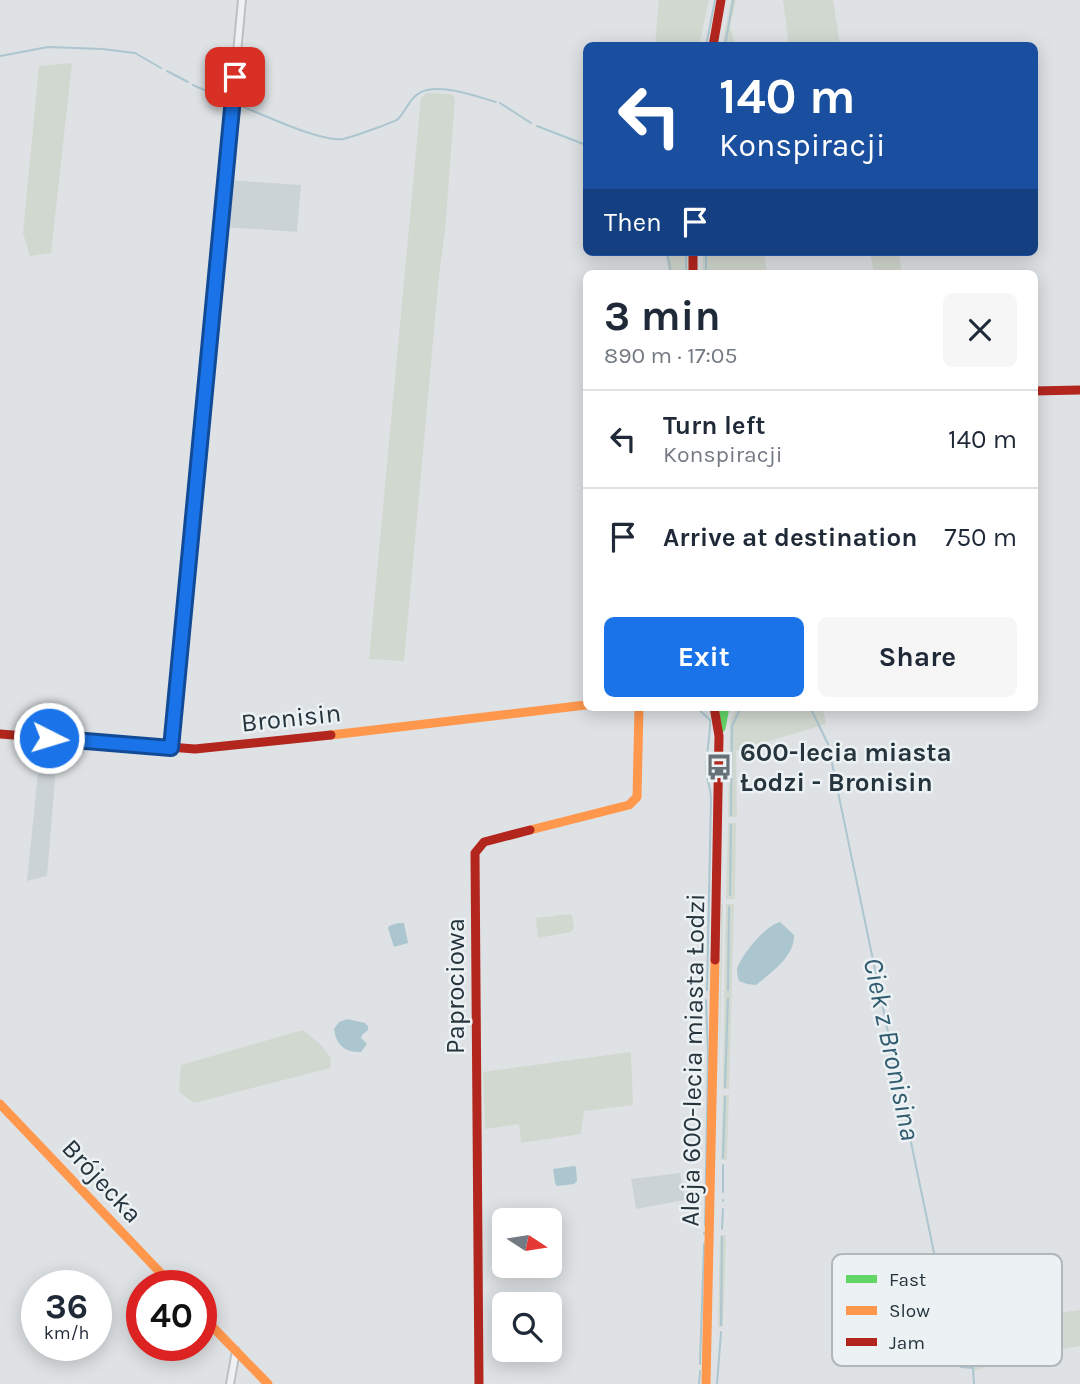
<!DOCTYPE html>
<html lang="en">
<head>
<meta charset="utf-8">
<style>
	:root { --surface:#fff; --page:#f6f6f7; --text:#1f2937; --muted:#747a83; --line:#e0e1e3; --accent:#1a73e8 }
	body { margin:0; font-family:Karla,sans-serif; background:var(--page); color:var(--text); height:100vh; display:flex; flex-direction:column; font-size:26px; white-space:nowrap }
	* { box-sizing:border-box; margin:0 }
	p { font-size:23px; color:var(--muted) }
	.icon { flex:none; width:38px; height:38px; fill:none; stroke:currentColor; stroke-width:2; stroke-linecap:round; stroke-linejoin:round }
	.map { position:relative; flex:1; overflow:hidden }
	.drawer { position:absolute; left:583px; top:270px; width:455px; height:441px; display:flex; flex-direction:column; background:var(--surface); border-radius:10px; box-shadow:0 4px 18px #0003 }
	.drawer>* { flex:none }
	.hud { position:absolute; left:583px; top:42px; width:455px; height:214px; border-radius:10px; box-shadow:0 4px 18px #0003; background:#1a4fa0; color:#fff; overflow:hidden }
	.needle { width:46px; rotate:102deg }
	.fabs { position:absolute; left:492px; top:1208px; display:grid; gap:14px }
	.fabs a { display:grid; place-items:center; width:70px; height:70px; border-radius:10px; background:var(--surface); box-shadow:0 4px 18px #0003; font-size:35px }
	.speed { position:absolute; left:21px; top:1270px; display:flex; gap:14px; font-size:35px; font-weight:700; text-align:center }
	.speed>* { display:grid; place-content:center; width:91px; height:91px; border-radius:50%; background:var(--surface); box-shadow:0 4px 18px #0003; line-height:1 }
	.speed small { font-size:18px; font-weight:400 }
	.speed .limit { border:10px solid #d22; background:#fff; color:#111 }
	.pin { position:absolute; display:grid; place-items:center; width:60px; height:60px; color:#fff; margin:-30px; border-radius:14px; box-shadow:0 4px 10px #0006 }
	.me { position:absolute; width:77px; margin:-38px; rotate:95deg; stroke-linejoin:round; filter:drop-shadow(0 0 5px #0008) }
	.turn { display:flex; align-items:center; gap:24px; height:147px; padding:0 21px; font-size:32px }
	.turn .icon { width:91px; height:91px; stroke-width:2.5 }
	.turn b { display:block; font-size:49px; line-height:60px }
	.then { display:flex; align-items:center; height:66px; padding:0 21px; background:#0003; gap:14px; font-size:26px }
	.round { display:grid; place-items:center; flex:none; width:74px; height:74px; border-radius:10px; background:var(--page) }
	.overview { display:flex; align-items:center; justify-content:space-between; height:119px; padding:0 21px }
	h1 { font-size:42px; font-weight:700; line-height:52px }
	.action { display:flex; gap:14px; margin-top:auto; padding:14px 21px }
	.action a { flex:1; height:80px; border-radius:10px; background:var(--accent); color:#fff; font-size:28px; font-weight:700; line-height:80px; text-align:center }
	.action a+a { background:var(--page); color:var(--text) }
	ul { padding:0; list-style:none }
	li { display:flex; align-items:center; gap:21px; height:98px; padding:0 21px; border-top:2px solid var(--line) }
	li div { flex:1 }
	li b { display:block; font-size:26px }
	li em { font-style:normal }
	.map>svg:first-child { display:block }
	.built { fill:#ccd3d7 }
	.green { fill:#d1d8cf }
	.water { fill:#acc6d0 }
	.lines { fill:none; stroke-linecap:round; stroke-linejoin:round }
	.stream { stroke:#acc6d0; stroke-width:2 }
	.street-casing { stroke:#bdc0c2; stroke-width:10 }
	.street { stroke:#eef0f1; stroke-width:6 }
	.fast { stroke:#63d668; stroke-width:9 }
	.slow { stroke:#ff974d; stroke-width:9 }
	.jam { stroke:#b3261e; stroke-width:9 }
	.route-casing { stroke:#114b97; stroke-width:18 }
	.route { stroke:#1a73e8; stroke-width:12 }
	.labels { text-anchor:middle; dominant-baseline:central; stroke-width:5; stroke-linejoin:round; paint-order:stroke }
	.street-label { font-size:26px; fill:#26343d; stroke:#ecf1f4 }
	.poi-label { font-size:26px; font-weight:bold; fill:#26343d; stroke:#ecf1f4; text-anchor:start }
	.water-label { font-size:28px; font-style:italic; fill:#315c70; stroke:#ecf1f4 }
	.key { fill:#ecf1f4; stroke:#b1b8bd; stroke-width:2 }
	.key-label { font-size:19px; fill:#26343d }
</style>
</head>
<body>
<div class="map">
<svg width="1080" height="1384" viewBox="0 0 1080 1384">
	<rect width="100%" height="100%" fill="#dee2e4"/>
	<path class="built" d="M229 180 301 185 297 232 225 227Z
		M41 742 58 743 47 876 27 881Z
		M680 1173 685 1200 636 1209 631 1179Z"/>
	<path class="green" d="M659 0H709L699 45H655Z
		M731 0H736L730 27 735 45H722Z
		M783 0H833L840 45H789Z
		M72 63 51 253 30 256 23 233 39 66Z
		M427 93 452 94 455 99 445 231 439 275 404 661 369 659 421 98Z
		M665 252H690V273H669Z
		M703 252H764L767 273H702Z
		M870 252H899L902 273H874Z
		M738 707H823L826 724 736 751 737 817H728L730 721Z
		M728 823H736L735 899H726Z
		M722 904H723L719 1090 721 905Z
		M726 904H734L729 1089H723Z
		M569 914 572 915 574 928 571 932 538 938 536 918Z
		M303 1030 322 1046 331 1059 330 1068 194 1103 179 1092 181 1065Z
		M631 1052 633 1105 584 1111 581 1134 521 1143 519 1124 485 1129 483 1072Z
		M723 1095H729L727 1160H721Z
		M720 1235H726L723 1327H718Z
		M1080 1310V1346L1011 1358 974 1371 970 1367H961L957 1363 950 1328Z"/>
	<path class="water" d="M780 922 794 935C795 956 771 973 756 985L747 984 739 981C738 978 737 973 737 969 741 955 766 925 780 922Z
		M398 923H404L408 943 394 947 388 928 389 926Z
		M347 1019 365 1023 368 1026V1030L362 1035 361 1038 367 1044 361 1052C345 1053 336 1045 334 1029L339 1022Z
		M574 1166 576 1167 577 1181 574 1184 557 1186 555 1183 553 1169Z"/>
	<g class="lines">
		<path class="stream" d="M706 46 715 0
			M725 46 733 0
			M0 56 48 47 102 49 135 53 161 68
			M167 71 188 82
			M193 85 229 101
			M500 103 531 123
			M236 104C260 113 319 142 343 139 349 138 395 122 398 119 408 109 410 94 427 90 449 86 475 96 496 102
			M537 126 586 145
			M667 252 671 273
			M686 273V252
			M706 273V252
			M696 707 710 720C711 738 704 759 707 777 709 785 711 791 711 800L707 990
			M810 707 828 744 957 1363 961 1367 973 1368 974 1384
			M731 815 732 726 741 707
			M730 895 731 825
			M728 990 729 907
			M725 1087 728 999
			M723 1158 725 1097
			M723 1192V1165
			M723 1200V1201
			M705 1225 708 1054 706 1000
			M722 1229 723 1209
			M704 1233V1234
			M721 1325 722 1237
			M700 1364 704 1244
			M699 1384 700 1371
			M717 1384 721 1332"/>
		<g class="street-casing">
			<path id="street" d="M171 749 242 0
				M230 1384 236 1351"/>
		</g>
		<use href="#street" class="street"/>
		<path class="fast" d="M721 728 725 707"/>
		<path class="slow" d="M331 735 586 705
			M530 830 629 805 637 797 639 707
			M0 1104 173 1286
			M201 1315 268 1384
			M706 1384 715 960"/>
		<path class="jam" d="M713 46 721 0
			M693 252V273
			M1034 391 1080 390
			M714 707 719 736 715 960
			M0 734 195 749 331 735
			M479 1384 475 853 484 842 530 830"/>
	</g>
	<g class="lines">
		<g class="route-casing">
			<path id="route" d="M49 738 171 748 235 77"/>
		</g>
		<use href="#route" class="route"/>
	</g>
	<defs>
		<g id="bus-bare" transform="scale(2.1)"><path d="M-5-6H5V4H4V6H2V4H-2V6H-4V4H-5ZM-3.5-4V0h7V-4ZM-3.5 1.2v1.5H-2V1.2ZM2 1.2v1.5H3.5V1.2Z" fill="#667177" stroke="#ecf1f4" stroke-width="2.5" paint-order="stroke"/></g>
	</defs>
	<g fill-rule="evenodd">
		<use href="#bus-bare" x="719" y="767"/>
	</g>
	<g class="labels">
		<g class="street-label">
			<text transform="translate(291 718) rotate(-6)">Bronisin</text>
			<text transform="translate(455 986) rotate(-90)">Paprociowa</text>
			<text transform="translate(693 1060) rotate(-89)">Aleja 600-lecia miasta Łodzi</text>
			<text transform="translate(102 1181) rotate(47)">Brójecka</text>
		</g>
		<g class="poi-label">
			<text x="740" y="752">600-lecia miasta<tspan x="740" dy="30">Łodzi - Bronisin</tspan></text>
		</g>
		<g class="water-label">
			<text transform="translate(892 1049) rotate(78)">Ciek z Bronisina</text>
		</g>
	</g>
	<rect x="832" y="1254" width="230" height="112" rx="10" class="key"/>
	<rect x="846" y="1275" width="31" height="8" fill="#63d668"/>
	<rect x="846" y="1306" width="31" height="9" fill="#ff974d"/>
	<rect x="846" y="1338" width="31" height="8" fill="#b3261e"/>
	<g class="key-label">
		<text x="889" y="1286">Fast</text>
		<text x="889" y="1317">Slow</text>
		<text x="889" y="1349">Jam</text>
	</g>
</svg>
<div class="fabs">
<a><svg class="needle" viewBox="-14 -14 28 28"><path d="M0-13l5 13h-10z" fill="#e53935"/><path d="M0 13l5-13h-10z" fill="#747a83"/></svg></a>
<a><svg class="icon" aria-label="search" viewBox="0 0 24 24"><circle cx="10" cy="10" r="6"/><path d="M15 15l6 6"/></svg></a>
</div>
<div class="speed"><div>36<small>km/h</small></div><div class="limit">40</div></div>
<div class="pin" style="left:235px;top:77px;background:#d93025"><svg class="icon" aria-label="arrive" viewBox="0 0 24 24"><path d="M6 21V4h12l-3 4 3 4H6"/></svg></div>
<svg class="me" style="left:49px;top:738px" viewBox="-20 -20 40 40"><circle r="17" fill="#1a73e8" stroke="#fff" stroke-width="3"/><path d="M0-11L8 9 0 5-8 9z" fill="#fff"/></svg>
<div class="hud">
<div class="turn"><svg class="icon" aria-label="left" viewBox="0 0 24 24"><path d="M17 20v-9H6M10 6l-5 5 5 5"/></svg><div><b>140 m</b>Konspiracji</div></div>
<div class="then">Then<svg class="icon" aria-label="arrive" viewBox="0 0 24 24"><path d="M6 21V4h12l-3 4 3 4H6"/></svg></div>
</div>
<section class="drawer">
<div class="overview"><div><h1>3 min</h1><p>890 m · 17:05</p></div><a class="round"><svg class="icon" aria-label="close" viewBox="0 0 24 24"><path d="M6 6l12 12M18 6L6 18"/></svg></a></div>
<ul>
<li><svg class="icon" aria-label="left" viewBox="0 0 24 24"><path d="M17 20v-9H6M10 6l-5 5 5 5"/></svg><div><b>Turn left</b><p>Konspiracji</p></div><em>140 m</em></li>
<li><svg class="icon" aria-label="arrive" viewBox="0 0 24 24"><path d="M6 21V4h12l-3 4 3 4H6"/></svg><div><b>Arrive at destination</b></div><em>750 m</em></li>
</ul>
<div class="action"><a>Exit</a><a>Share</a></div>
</section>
</div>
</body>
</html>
